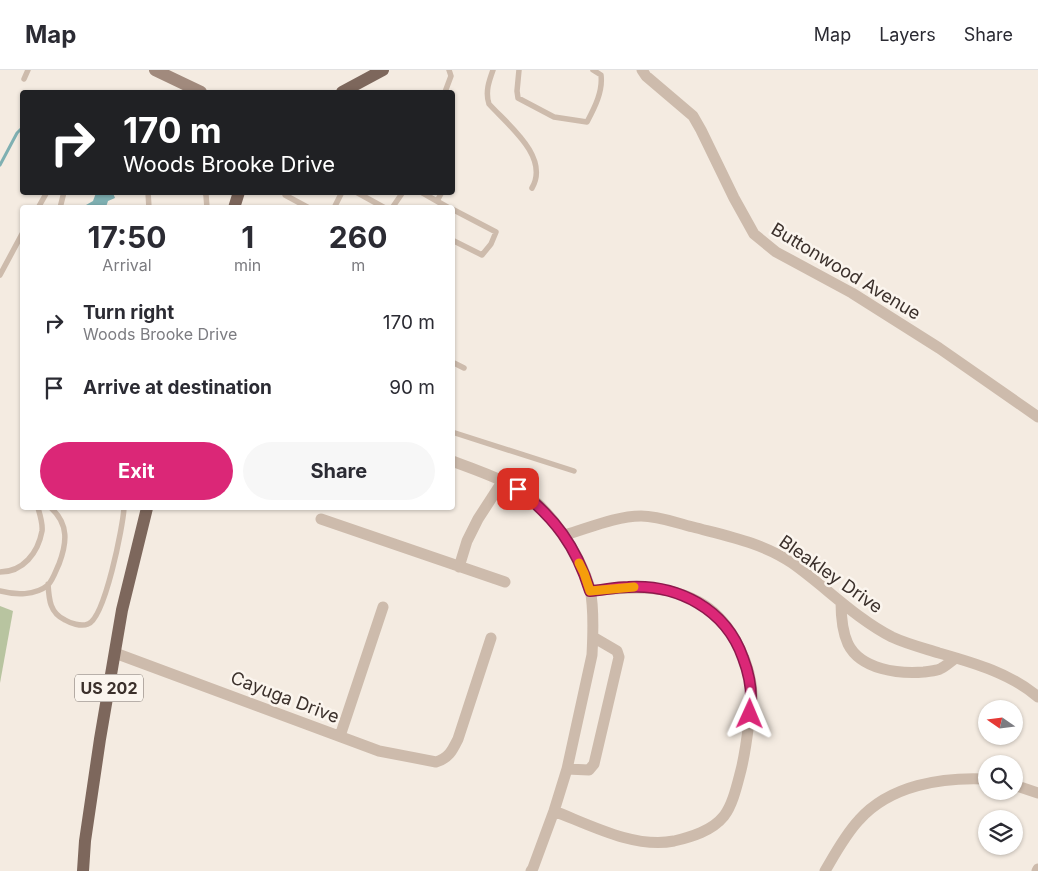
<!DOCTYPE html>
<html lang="en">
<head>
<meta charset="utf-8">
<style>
	:root { --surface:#fff; --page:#f7f7f7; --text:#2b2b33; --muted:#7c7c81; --line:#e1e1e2; --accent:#db2777 }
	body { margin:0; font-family:Inter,sans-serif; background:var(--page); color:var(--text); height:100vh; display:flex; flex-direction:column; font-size:19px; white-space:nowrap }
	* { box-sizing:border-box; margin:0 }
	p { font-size:16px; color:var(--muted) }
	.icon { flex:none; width:28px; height:28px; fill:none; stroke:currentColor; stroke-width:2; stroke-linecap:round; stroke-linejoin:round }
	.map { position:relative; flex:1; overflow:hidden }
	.side { position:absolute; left:20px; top:135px; width:435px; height:305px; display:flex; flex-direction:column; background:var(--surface); border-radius:5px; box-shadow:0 1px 4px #0004 }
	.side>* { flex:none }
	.guide { position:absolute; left:20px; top:20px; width:435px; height:105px; border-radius:5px; box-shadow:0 1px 4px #0004; background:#202124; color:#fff; overflow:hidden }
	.needle { width:32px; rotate:284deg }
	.controls { position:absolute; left:978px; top:630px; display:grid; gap:10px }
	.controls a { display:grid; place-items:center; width:45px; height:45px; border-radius:50%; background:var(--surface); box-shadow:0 1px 4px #0004; font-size:25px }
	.pin { position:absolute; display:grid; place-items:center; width:42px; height:42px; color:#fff; margin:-21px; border-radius:10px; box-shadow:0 2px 8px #0006 }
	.me { position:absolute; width:55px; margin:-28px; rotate:1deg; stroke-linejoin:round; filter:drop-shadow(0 0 4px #0008) }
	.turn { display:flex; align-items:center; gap:18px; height:105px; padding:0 20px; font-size:22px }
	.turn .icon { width:65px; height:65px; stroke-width:2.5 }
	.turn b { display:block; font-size:35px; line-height:42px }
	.eta { display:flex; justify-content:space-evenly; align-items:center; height:85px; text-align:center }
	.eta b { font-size:30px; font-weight:700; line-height:35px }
	.action { display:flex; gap:10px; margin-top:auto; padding:10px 20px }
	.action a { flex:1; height:58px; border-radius:30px; background:var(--accent); color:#fff; font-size:20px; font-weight:700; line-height:58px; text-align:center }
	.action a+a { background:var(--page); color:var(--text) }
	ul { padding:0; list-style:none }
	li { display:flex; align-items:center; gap:15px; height:65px; padding:0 20px }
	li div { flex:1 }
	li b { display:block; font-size:19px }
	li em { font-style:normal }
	header { display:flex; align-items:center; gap:30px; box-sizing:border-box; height:70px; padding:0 25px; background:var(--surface); border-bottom:1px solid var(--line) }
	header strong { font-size:24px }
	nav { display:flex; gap:28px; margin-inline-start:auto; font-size:18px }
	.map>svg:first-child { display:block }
	.green { fill:#b8c4a0 }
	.water { fill:#7fb0b2 }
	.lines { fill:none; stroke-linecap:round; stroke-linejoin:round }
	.stream { stroke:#7fb0b2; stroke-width:3 }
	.lane { stroke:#cdbbac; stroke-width:5.5 }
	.street { stroke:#cdbbac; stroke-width:11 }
	.secondary { stroke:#a18a7d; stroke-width:12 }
	.primary { stroke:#7d675c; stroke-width:12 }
	.route-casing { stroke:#8e194d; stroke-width:12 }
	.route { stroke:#db2777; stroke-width:9 }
	.slow { stroke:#f59e0b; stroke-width:9 }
	.labels { text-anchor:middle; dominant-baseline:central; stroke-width:5; stroke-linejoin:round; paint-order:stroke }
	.shield { fill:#fbf5ee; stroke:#756b66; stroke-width:1 }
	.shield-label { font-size:16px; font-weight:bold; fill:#3b302b }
	.street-label { font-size:18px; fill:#3b302b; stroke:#fbf5ee }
</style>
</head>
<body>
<header>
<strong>Map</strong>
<nav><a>Map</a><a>Layers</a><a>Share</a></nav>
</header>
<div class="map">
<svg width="1038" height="801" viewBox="0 0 1038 801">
	<rect width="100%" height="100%" fill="#f4ebe1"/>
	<path class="green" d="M0 536 13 541 0 613Z"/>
	<path class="water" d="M96 123H113L115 128 108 131 106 137H87L86 135 93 131Z"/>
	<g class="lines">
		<path class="stream" d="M0 95 17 63 22 58"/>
		<path class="lane" d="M493 0C489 11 485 22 489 34 508 55 550 87 532 118
			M519 0 517 21 518 28 554 47 587 52C595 37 603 21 601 5L593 0
			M24 9 28 0
			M445 22 451 6 449 0
			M148 122 149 138
			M204 122 206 125 207 138
			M284 122 285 125 309 138
			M356 122 385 138
			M421 122 449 138
			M437 131 442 122
			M38 138 47 122
			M60 138 64 122
			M334 138 342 122
			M392 138 403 122
			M452 139 496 162 491 174 482 185 452 170
			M0 205 22 164
			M452 292 464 298
			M452 362 574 401
			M0 502C23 502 38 483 42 461 43 454 40 445 38 438
			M48 514C49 530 50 543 65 550 70 553 81 557 88 554 105 548 123 456 124 438
			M0 521C15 525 35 526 48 515 53 510 56 500 59 494 67 473 69 454 51 438"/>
		<path class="street" d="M642 0 646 6 693 46 701 60 734 128 754 164 776 182 852 223 939 278 1038 347
			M452 391C474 399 497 407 517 418 548 435 581 485 590 519 594 537 593 566 592 585L567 699 554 741 533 798 531 801
			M321 449 505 512
			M565 465C589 458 616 446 641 446 659 446 676 453 693 457 727 466 763 473 792 493 826 517 855 548 892 567 907 574 923 578 939 583 974 593 1010 603 1038 627
			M459 497 467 471 478 449 502 412
			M841 532C841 546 842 561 848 574 861 600 899 604 924 602 929 601 936 601 940 599 945 597 951 591 956 588
			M115 583 379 681 436 692C449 688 452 681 458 669L491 568
			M340 666 383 537
			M567 699 589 700 594 694 619 587 617 581 593 567
			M1014 715 1038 723
			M554 741C590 755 635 779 674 771 691 767 712 761 724 746 733 734 737 715 741 700 745 684 747 668 749 652 750 645 752 637 752 629 753 596 732 553 704 535 670 513 628 517 590 521
			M825 801C835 784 845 765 859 750 890 715 942 707 986 709
			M1037 801 1038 799"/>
		<path class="secondary" d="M155 0 201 22"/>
		<path class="primary" d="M342 22 383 0
			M234 138 239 122
			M83 801 85 771 100 669 122 540 147 438"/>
	</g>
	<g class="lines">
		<g class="route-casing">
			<path id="route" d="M518 419C555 448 576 476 590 521 603 520 616 517 628 517 678 514 726 539 743 588 750 606 753 624 750 644"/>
		</g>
		<use href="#route" class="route"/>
		<path class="slow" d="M579 493 584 503 590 521 634 517"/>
	</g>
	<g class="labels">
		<rect class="shield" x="75" y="604.5" width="68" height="27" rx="4"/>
		<g class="shield-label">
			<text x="109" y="618">US 202</text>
		</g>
		<g class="street-label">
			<text transform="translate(846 201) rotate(31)">Buttonwood Avenue</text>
			<text transform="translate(831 504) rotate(35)">Bleakley Drive</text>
			<text transform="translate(285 627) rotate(21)">Cayuga Drive</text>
		</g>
	</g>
</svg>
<div class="controls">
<a><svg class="needle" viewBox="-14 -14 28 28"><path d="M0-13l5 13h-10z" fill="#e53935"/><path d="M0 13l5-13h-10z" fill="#7c7c81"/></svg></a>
<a><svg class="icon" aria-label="search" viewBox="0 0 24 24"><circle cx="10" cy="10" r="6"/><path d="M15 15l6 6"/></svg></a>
<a><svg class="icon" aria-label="layers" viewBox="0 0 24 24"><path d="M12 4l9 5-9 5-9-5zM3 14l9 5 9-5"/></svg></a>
</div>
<div class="pin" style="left:518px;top:419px;background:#d93025"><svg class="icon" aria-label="arrive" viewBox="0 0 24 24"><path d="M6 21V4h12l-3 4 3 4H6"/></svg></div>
<svg class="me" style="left:750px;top:644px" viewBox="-20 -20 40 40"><path d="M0-17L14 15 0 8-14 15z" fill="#db2777" stroke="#fff" stroke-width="4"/></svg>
<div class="guide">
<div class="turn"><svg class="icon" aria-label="right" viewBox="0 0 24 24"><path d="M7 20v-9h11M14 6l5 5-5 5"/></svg><div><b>170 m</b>Woods Brooke Drive</div></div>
</div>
<section class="side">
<div class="eta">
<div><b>17:50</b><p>Arrival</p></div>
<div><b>1</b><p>min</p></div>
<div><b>260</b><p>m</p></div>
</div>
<ul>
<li><svg class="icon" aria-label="right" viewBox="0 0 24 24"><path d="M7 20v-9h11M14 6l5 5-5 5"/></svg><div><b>Turn right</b><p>Woods Brooke Drive</p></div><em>170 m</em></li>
<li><svg class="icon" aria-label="arrive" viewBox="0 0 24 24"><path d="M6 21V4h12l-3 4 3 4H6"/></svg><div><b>Arrive at destination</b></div><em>90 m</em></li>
</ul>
<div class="action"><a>Exit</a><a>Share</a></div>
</section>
</div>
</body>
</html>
